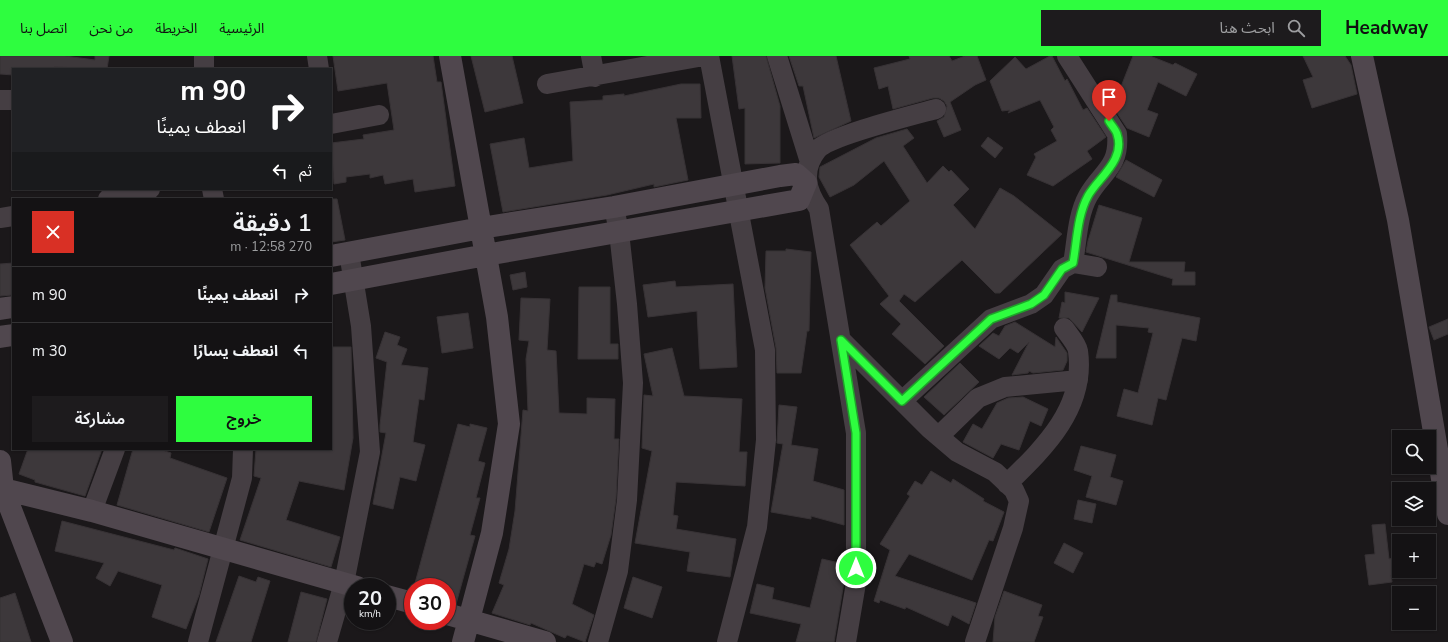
<!DOCTYPE html>
<html lang="ar">
<head>
<meta charset="utf-8">
<style>
	:root { --surface:#141214; --page:#1d1b1d; --text:#f1f3f6; --muted:#9d9ea0; --line:#333234; --accent:#2efd3f }
	body { margin:0; font-family:"Nunito Sans","Noto Sans Arabic",sans-serif; background:var(--page); color:var(--text); direction:rtl; height:100vh; display:flex; flex-direction:column; font-size:15px; white-space:nowrap }
	* { box-sizing:border-box; margin:0 }
	p { font-size:13px; color:var(--muted) }
	.icon { flex:none; width:22px; height:22px; fill:none; stroke:currentColor; stroke-width:2; stroke-linecap:round; stroke-linejoin:round }
	.map { position:relative; flex:1; overflow:hidden; direction:ltr }
	.side { position:absolute; left:12px; top:142px; width:320px; height:252px; display:flex; flex-direction:column; background:var(--surface); border-radius:0px; box-shadow:0 1px 3px #0004,0 0 0 1px var(--line); direction:rtl }
	.side>* { flex:none }
	.top-card { position:absolute; left:12px; top:12px; width:320px; height:122px; border-radius:0px; box-shadow:0 1px 3px #0004,0 0 0 1px var(--line); direction:rtl; background:#202124; color:#fff; overflow:hidden }
	.tools { position:absolute; left:1392px; top:374px; display:grid; gap:8px }
	.tools a { display:grid; place-items:center; width:44px; height:44px; border-radius:0px; background:var(--surface); box-shadow:0 1px 3px #0004,0 0 0 1px var(--line); font-size:20px }
	.speed { position:absolute; left:344px; top:522px; display:flex; gap:8px; font-size:20px; font-weight:700; text-align:center }
	.speed>* { display:grid; place-content:center; width:52px; height:52px; border-radius:50%; background:var(--surface); box-shadow:0 1px 3px #0004,0 0 0 1px var(--line); line-height:1 }
	.speed small { font-size:10px; font-weight:400 }
	.speed .limit { border:6px solid #d22; background:#fff; color:#111 }
	.pin { position:absolute; display:grid; place-items:center; width:34px; height:34px; color:#fff; margin:-41px -17px; border-radius:50% 50% 50% 0; rotate:-45deg; box-shadow:0 0 4px #0007 }
	.pin .icon { rotate:45deg }
	.me { position:absolute; width:44px; margin:-22px; rotate:0deg; stroke-linejoin:round; filter:drop-shadow(0 0 3px #0008) }
	.turn { display:flex; align-items:center; gap:14px; height:84px; padding:0 20px; font-size:18px }
	.turn .icon { width:52px; height:52px; stroke-width:2.5 }
	.turn b { display:block; font-size:28px; line-height:34px }
	.then { display:flex; align-items:center; height:38px; padding:0 20px; background:#0003; gap:8px; font-size:15px }
	.round { display:grid; place-items:center; flex:none; width:42px; height:42px; border-radius:0px; background:var(--page) }
	.summary { display:flex; align-items:center; justify-content:space-between; height:68px; padding:0 20px }
	h1 { font-size:24px; font-weight:600; line-height:30px }
	.cta { display:flex; gap:8px; margin-top:auto; padding:8px 20px }
	.cta a { flex:1; height:46px; border-radius:0px; background:var(--accent); color:#111; font-size:16px; font-weight:600; line-height:46px; text-align:center }
	.cta a+a { background:var(--page); color:var(--text) }
	ul { padding:0; list-style:none }
	li { display:flex; align-items:center; gap:12px; height:56px; padding:0 20px; border-top:1px solid var(--line) }
	li div { flex:1 }
	li b { display:block; font-size:15px }
	li em { font-style:normal }
	header { display:flex; align-items:center; gap:24px; box-sizing:border-box; height:56px; padding:0 20px; background:var(--accent); color:#111 }
	header strong { font-size:19px }
	nav { display:flex; gap:22px; margin-inline-start:auto; font-size:14px }
	.search { width:280px; height:36px; background:var(--page); display:flex; align-items:center; gap:10px; box-sizing:border-box; padding:0 14px; border-radius:0px; color:var(--muted); font-size:15px }
	.map>svg:first-child { display:block }
	.building { fill:#3d383b; stroke:#373235 }
	.lines { fill:none; stroke-linecap:round; stroke-linejoin:round }
	.street { stroke:#453e43; stroke-width:20 }
	.secondary { stroke:#50474e; stroke-width:22 }
	.route-casing { stroke:#1ea429; stroke-width:10 }
	.route { stroke:#2efd3f; stroke-width:7 }
</style>
</head>
<body>
<header>
<strong>Headway</strong>
<div class="search"><svg class="icon" aria-label="search" viewBox="0 0 24 24"><circle cx="10" cy="10" r="6"/><path d="M15 15l6 6"/></svg>ابحث هنا</div>
<nav><a>الرئيسية</a><a>الخريطة</a><a>من نحن</a><a>اتصل بنا</a></nav>
</header>
<div class="map">
<svg width="1448" height="586" viewBox="0 0 1448 586">
	<rect width="100%" height="100%" fill="#1b181a"/>
	<path class="building" d="M0 0H65L95 4V0H109L107 13 54 11 53 13H13V19L0 18Z
		M333 0H433L437 26H441L455 130 415 136 413 123 385 128 383 119 370 122V118L346 121V126L334 128 331 87 364 83 363 79 394 74 387 27 338 35Z
		M471 0H512L523 47 485 56Z
		M732 0H766L780 50V107L745 108V52L739 53Z
		M789 0H836L851 65 814 82 803 30H799Z
		M909 0H949L952 5 965 0H977L986 24 975 29 950 46 961 74 944 81 937 65 944 61 947 50 944 45 939 42H933L893 53 888 30 879 33 874 12 910 3Z
		M1050 0H1052L1065 25 1067 23 1083 54 1087 52 1106 81 1087 95 1092 103 1053 130 1027 119 1036 101 1034 98 1057 85 1051 74 1054 71 1040 44 1008 57 1010 54 1002 55 990 25 1015 1 1026 13Z
		M1133 0H1150L1173 9 1175 7 1197 18 1186 40 1158 26 1147 54 1158 58 1149 81 1127 72 1113 51Z
		M1303 0H1345L1351 9 1357 38 1312 52 1303 24 1313 21Z
		M681 28H700L701 62H676L688 124 654 131V128L607 139 503 156 490 88 524 82 529 112 573 105 570 46 603 44V40L624 38V40Z
		M907 73 914 82 903 90 927 127 943 110 949 116 951 114 969 133 953 149 975 173 1000 132 1014 140 1062 178 1000 237H995L962 204 915 246 904 238 899 245 944 290 925 308 892 278 901 268 880 248 889 240 850 189 877 166 881 170 910 145 884 105 854 129 830 141 819 121 820 111 876 82Z
		M988 81 1003 92 995 102 981 90Z
		M1126 104 1162 124 1154 141 1116 121Z
		M331 143H337L345 184 331 186Z
		M1099 149 1142 162 1129 206H1185L1184 216H1195V229H1172L1173 223 1086 196 1088 185Z
		M786 193 811 196 809 275H807L801 317H777L776 292 765 232 766 195H786Z
		M13 207V239L0 240V208Z
		M525 216 527 231 513 234 510 219Z
		M675 225 676 231 733 228 737 311 700 313 697 255 648 261 643 229Z
		M579 231H610V288H618V303H578Z
		M1065 236 1099 242 1082 276 1069 262H1059L1062 246 1065 247Z
		M1111 239H1117V246L1200 262 1196 285 1182 282 1166 344 1158 342 1152 369 1117 360 1124 333 1138 337 1153 277 1148 276 1149 272 1116 269V302H1096Z
		M521 242 550 243 547 294 556 295 559 357 587 358V342L615 343 614 383H619L616 443 611 479 602 508 596 506 594 511 584 508 572 548 594 559 585 586 567 579 565 582 531 567 530 569 492 557 504 529 499 527 509 493 515 455 523 354 528 355 526 303 529 285 519 284Z
		M468 257 473 292 442 297 437 261Z
		M1448 263V278L1434 284 1429 271Z
		M1015 266 1055 291 1056 281 1067 297V305L1063 314 1033 317 1029 315 1028 317 1012 319 1029 286 1018 297 1010 292 999 303 979 290 993 277 999 280 1005 270Z
		M385 276 400 281 397 289 407 293 401 309 428 312 424 344 419 343 413 386 425 389 416 425 400 421 393 453 373 448 386 377 380 376V369L387 306 376 302Z
		M331 291H351L353 382 344 434 299 425 286 464 340 481 331 511 240 484 261 422 254 420 256 393H331Z
		M672 292 684 340 742 343 739 396H747L745 430 676 426 673 459 678 460 676 473 736 483 730 521 687 515 690 496 635 487 652 395 642 392 644 339 653 340 644 298Z
		M960 307 979 326 944 359 924 341Z
		M1023 341 1048 353 1041 370 1030 365 1019 394 1001 388 993 402 963 386 973 368 982 373 997 347 1008 342Z
		M779 349 797 351 791 389 818 393 813 425 844 434V469L811 460V463L771 456 783 388 777 387Z
		M458 368 470 371V368L487 372 478 405 485 407 476 442H480L470 479 475 480 456 548 447 546V531H414Z
		M1081 390 1116 399 1110 421 1123 425 1116 449 1086 441 1092 420 1074 414Z
		M28 393H102L85 440 35 426V424L19 418Z
		M133 393H159L171 397 170 402 227 422 209 476 117 449Z
		M931 415 951 427 953 423 984 443 983 445 1004 456 993 485 989 484 972 524 909 498 895 520 976 547 969 568 952 559 948 570 906 551 905 553 880 544 879 547 874 545 890 494 880 488 910 440 907 438 915 425 922 429Z
		M1078 444 1096 448 1092 467 1074 463Z
		M62 465 174 494 175 492 208 503 199 539 186 573 152 561 162 529 118 515 110 530 96 522 104 507 55 495Z
		M1385 468 1389 503 1399 501V518L1391 519 1392 526 1369 529 1365 499 1375 498 1372 469Z
		M1064 487 1083 497 1073 517 1054 507Z
		M822 503 844 508V526L834 586H796L801 568 750 557 757 528 774 532 772 543 810 552Z
		M239 520 256 526 258 521 270 525 251 586H216Z
		M633 521 662 531 652 562 624 552Z
		M1004 535 1042 549 1038 560 1043 561 1034 586H993L995 561Z
		M301 536 327 543 316 586H288Z
		M15 537 31 586H0V542Z"/>
	<g class="lines">
		<path class="street" d="M317 0 319 13
			M591 0 595 21
			M709 0 765 294 766 384 757 471 727 586
			M777 0 810 106
			M1067 0 1117 78C1120 112 1101 116 1088 140 1077 160 1077 186 1073 207
			M204 13V0
			M547 28 704 0
			M0 44H13
			M331 68 379 59
			M212 133 214 143
			M108 143 150 133
			M0 162 13 160
			M841 284 930 373 957 396 995 416 1014 434 1019 445 1013 472 975 586
			M902 345 991 263 1031 248 1044 239 1062 213 1073 207 1097 211
			M939 380 978 342 1005 331 1078 324
			M1007 428C1044 392 1086 352 1078 295 1077 288 1068 278 1064 272
			M92 455 115 393
			M198 586 242 422 243 393
			M327 586 344 527 370 396 361 270 349 197
			M598 586 618 515 627 444 633 327 627 248 619 176 614 151
			M846 586 856 527V377L819 153C806 134 801 114 817 94 829 80 914 59 936 53"/>
		<path class="secondary" d="M450 0 497 261 509 368 492 477 463 586
			M1362 0 1398 164 1448 458
			M331 200 481 172 614 151 780 120 796 118 806 127 799 144 486 199 331 228
			M0 253 13 251
			M0 281 13 279
			M0 405 3 433 62 586
			M3 433 92 455 357 531
			M387 540 413 547
			M447 558 545 586"/>
	</g>
	<g class="lines">
		<g class="route-casing">
			<path id="route" d="M856 512V377L841 284 902 345 991 263 1031 248 1044 239 1062 213 1073 207C1077 186 1077 160 1088 140 1098 122 1126 104 1117 78 1116 74 1111 69 1109 65"/>
		</g>
		<use href="#route" class="route"/>
	</g>
</svg>
<div class="tools">
<a><svg class="icon" aria-label="search" viewBox="0 0 24 24"><circle cx="10" cy="10" r="6"/><path d="M15 15l6 6"/></svg></a>
<a><svg class="icon" aria-label="layers" viewBox="0 0 24 24"><path d="M12 4l9 5-9 5-9-5zM3 14l9 5 9-5"/></svg></a>
<a>+</a>
<a>−</a>
</div>
<div class="speed"><div>20<small>km/h</small></div><div class="limit">30</div></div>
<div class="pin" style="left:1109px;top:65px;background:#d93025"><svg class="icon" aria-label="arrive" viewBox="0 0 24 24"><path d="M6 21V4h12l-3 4 3 4H6"/></svg></div>
<svg class="me" style="left:856px;top:512px" viewBox="-20 -20 40 40"><circle r="17" fill="#2efd3f" stroke="#fff" stroke-width="3"/><path d="M0-11L8 9 0 5-8 9z" fill="#fff"/></svg>
<div class="top-card">
<div class="turn"><svg class="icon" aria-label="right" viewBox="0 0 24 24"><path d="M7 20v-9h11M14 6l5 5-5 5"/></svg><div><b>90 m</b>انعطف يمينًا</div></div>
<div class="then">ثم<svg class="icon" aria-label="left" viewBox="0 0 24 24"><path d="M17 20v-9H6M10 6l-5 5 5 5"/></svg></div>
</div>
<section class="side">
<div class="summary"><div><h1>1 دقيقة</h1><p>270 m · 12:58</p></div><a class="round" style="background:#d93025;color:#fff"><svg class="icon" aria-label="close" viewBox="0 0 24 24"><path d="M6 6l12 12M18 6L6 18"/></svg></a></div>
<ul>
<li><svg class="icon" aria-label="right" viewBox="0 0 24 24"><path d="M7 20v-9h11M14 6l5 5-5 5"/></svg><div><b>انعطف يمينًا</b></div><em>90 m</em></li>
<li><svg class="icon" aria-label="left" viewBox="0 0 24 24"><path d="M17 20v-9H6M10 6l-5 5 5 5"/></svg><div><b>انعطف يسارًا</b></div><em>30 m</em></li>
</ul>
<div class="cta"><a>خروج</a><a>مشاركة</a></div>
</section>
</div>
</body>
</html>
